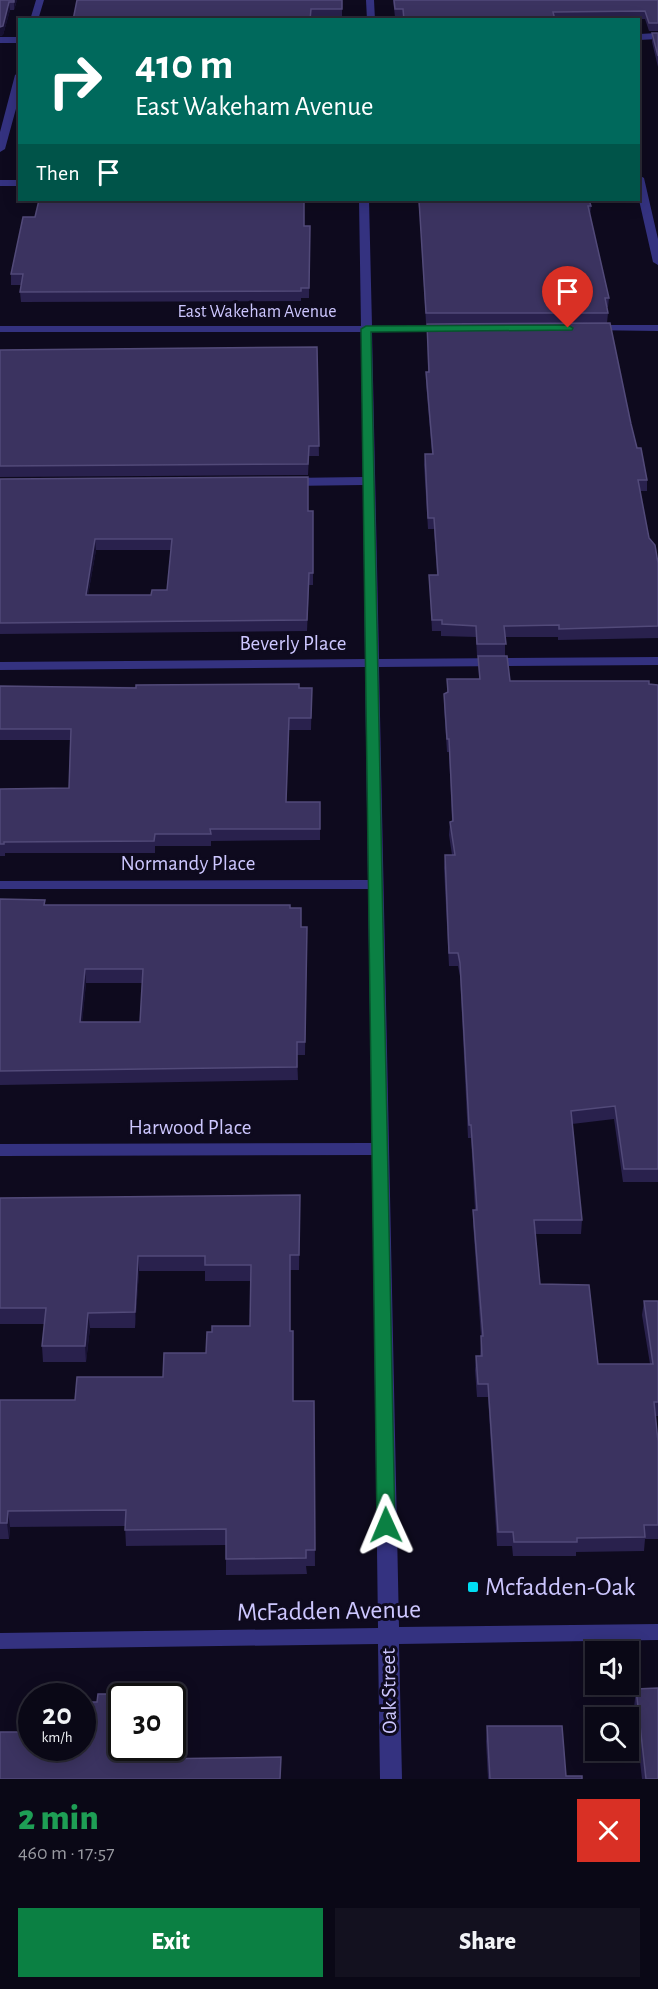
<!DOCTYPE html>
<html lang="en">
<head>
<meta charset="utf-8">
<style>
	:root { --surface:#0a0816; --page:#13111f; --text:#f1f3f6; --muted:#999aa1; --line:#2a2935; --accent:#0b8043 }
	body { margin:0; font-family:"Alegreya Sans",sans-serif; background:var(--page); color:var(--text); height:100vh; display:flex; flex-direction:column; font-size:22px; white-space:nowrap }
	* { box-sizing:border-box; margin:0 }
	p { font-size:20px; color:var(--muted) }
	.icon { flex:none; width:33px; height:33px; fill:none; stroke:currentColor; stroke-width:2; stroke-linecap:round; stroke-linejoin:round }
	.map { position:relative; height:1779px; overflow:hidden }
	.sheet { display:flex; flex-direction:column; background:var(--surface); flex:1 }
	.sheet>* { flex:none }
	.banner { position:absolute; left:18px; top:18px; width:622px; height:183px; border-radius:0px; box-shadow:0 3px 15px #0003,0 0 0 2px var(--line); background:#00695c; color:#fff; overflow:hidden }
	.buttons { position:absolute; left:585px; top:1641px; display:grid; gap:12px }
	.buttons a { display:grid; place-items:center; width:54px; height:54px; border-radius:0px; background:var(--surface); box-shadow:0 3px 15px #0003,0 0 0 2px var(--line); font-size:30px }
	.speed { position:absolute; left:18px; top:1683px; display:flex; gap:12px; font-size:30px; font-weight:700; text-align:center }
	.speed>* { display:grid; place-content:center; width:78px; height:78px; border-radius:50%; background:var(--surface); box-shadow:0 3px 15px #0003,0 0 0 2px var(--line); line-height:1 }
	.speed small { font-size:15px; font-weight:400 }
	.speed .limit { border:3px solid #111; border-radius:9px; background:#fff; color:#111 }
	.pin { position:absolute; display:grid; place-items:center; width:51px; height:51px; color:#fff; margin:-62px -26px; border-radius:50% 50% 50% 0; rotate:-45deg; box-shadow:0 0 6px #0007 }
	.pin .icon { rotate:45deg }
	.me { position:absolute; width:66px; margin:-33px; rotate:359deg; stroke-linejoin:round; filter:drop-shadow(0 0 4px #0008) }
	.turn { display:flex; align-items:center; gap:21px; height:126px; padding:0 18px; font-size:27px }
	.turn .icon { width:78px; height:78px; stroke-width:2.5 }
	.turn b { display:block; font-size:42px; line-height:51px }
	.then { display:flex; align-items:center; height:57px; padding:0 18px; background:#0003; gap:12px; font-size:22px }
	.round { display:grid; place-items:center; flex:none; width:63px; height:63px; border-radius:0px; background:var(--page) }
	.summary { display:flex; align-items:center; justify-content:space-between; height:102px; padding:0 18px }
	h1 { font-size:36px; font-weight:800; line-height:45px; color:#1e9e55 }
	.action { display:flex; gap:12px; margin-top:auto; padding:12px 18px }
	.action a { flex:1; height:69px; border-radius:0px; background:var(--accent); color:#fff; font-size:24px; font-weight:800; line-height:69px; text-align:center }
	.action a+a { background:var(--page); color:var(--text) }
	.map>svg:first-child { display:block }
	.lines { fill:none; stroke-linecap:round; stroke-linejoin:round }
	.minor { fill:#343280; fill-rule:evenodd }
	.wall { fill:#29214d; fill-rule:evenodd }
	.shaded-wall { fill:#171132 }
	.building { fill:#3b3360; stroke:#524a79; stroke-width:1.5; fill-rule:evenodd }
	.route { fill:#0b8043; stroke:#07532c; stroke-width:1.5 }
	.poi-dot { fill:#00ddf2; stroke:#0e0a1e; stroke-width:2 }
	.labels { text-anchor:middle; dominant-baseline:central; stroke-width:6; stroke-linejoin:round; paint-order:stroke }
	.far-street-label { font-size:18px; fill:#cdc7ff; stroke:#0e0a1e }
	.street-label { font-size:21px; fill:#cdc7ff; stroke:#0e0a1e }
	.near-poi-label { font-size:26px; fill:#cdc7ff; stroke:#0e0a1e; text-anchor:start }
	.near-street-label { font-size:26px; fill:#cdc7ff; stroke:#0e0a1e }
</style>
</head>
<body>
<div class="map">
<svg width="658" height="1779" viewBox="0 0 658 1779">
	<rect width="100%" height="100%" fill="#0e0a1e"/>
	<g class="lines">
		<path class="minor" d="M36 0H44L38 20H30Z
			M366 0H374L375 20H367Z
			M658 33V39L639 40V34Z
			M0 37H20V43H0Z
			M20 72V94L5 149 0 152V132L15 75Z
			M639 175 644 178 658 239V265L653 262 639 200Z
			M0 180H20V186H0Z
			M359 200H369L372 326H447L452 329 447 332H372L379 659 658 657V665L379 667 399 1627 658 1624V1640L399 1644 402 1779H380L378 1644 0 1649V1633L378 1628 372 1155 0 1156V1144L372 1143 368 889H0V881L368 880 365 667 0 670V662L365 659 363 485 288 486 282 482 288 478 363 477 361 332H0V326H361Z
			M591 325H658V331L587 330V326Z"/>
	</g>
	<path class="wall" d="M0 0H17L14 10H10L3 35 0 36Z
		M342 0V18L73 20Z
		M393 0H658V31H649L645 19 403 20V17H395Z
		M652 33H658V67L652 42Z
		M304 200V226H310L309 298H301V301L21 302 20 292 21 285H11V274L35 217Z
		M411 200H589L591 206 590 215 609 298 608 307H607L608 313 607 323H426L420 217 418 200Z
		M427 324 631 424 637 448 647 480V491H640L649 538 658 563V638L558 640V637H505V656H477L476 637 441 636V631H432L429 575H437L434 529H428L424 465 425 454H432L426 383V372H428Z
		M317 347 319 456H309L308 475 0 477V350Z
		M0 479 308 511 313 522V585H309L307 631 0 634ZM96 550H171L167 590 151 595H88Z
		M478 656 510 681 658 685V1182H623L614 1119 572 1124 582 1220 581 1234H535L540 1284 598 1364H650L642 1315 644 1301H658V1416H655L658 1441V1539H645L644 1551 576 1552V1556H513L512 1546H497L488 1397H477L475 1370 476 1356H480L481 1336 473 1223V1210H475L471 1138H468L460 976 458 966H449L444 868 445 855H452L449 835 450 822 452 821 449 752H447L444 706V694L447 693V679H479Z
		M0 686 312 688 311 730H289L286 802H320V840L211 841V846H155V853H5V856H0V789L69 788 70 740H0Z
		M0 899 45 900V905L290 908 301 927H307L305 1055H297L298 1080 0 1085ZM86 983H142L140 1022H82Z
		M300 1195 299 1270H290V1331L293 1401H314L315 1566H306L307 1574 226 1575V1545L126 1546 125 1526 10 1527 9 1539H0V1400H75L163 1377 206 1353 212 1332 250 1326 251 1281H205V1271H139L135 1328H90L86 1362H43L42 1346 45 1324H0V1198Z
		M636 1689 658 1779H642L634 1708Z
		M487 1726 566 1776 582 1779H488L486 1741Z"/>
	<path class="shaded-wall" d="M14 0H17L14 10Z
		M9 2 10 10 3 35 0 36V27Z
		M95 539 96 550 86 606V595Z
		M85 969 86 983 81 1036 80 1022Z
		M138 1256 139 1271 135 1328V1312Z
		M88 1313 90 1328 86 1362 85 1346Z
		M8 1511 10 1527 9 1539 7 1523Z
		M153 1748H155L153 1776 152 1759Z"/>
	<path class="building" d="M0 0H14V2H9L3 26 0 27Z
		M77 0H342V9H311L310 20H73Z
		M394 0H658V23H649L645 11 553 12 555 20H404L403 9H395Z
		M652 33H658V56Z
		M39 200H304V226H310L309 288H301V291L20 292 23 274H11L23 217H35Z
		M419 200H589L591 206H588L609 298H605L608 313H426Z
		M610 323 631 424 637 448H641L647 480H638L649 538 655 545 658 563V626L559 629V625L504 626 506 644H477L476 626 442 624V620H432L429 575H438L434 518H428L425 454H433L426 372H429L427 324Z
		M317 347 319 446H309L308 464 0 466V350Z
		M308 477V511H313V573H309L307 620 0 623V479ZM95 539H172L167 590H152L151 595H86Z
		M478 656H507L510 681H649V684L658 685V1169H624L615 1106 571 1111 582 1220H534L540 1284 589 1285 598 1364H653L644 1301H658V1402H654L658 1441V1525H644L645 1537 577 1538V1542H514L513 1532H498L488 1384H478L476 1356H482L481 1336H483L473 1210H477L471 1125H469L460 963 458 953H449L445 855H455L450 822 453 821 449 739H447L444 694 448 692 447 679H480Z
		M299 684V688H312L311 718H289L286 802H320V829H210L211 834H155L154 841 4 842V844H0V789L69 788 71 729H0V686L136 688V685Z
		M0 899 45 900 44 905H290V908H301V927H307L305 1042H297V1067L0 1071ZM85 969H143L140 1022H80Z
		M300 1195 299 1255H290V1331H293V1401H314L315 1550H306V1558L226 1559V1529L125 1530 126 1510 8 1511 7 1523H0V1400H75L77 1377H163L164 1353H206L207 1332H212V1326H250L251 1265H205V1256H138L135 1312 88 1313 85 1346H42L46 1308H0V1198Z
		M658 1688V1779H646L636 1689Z
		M98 1694H143V1696H122V1748H153L152 1759 281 1757 280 1779H0V1732H32V1748H82V1702H97Z
		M487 1726H562L566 1776H582V1779H490Z"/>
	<path class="route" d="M568 325 573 328 572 330 371 332 395 1525 392 1530H380L377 1525 361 329 366 326Z"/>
	<rect class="poi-dot" x="467" y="1581" width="12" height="12" rx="3"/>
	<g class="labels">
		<g class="far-street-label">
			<text x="257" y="312">East Wakeham Avenue</text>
		</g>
		<g class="street-label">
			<text x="293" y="643">Beverly Place</text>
			<text x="188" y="863">Normandy Place</text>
			<text x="190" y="1127">Harwood Place</text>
			<text transform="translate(389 1691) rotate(-91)">Oak Street</text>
		</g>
		<g class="near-poi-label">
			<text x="485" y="1587">Mcfadden-Oak</text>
		</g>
		<g class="near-street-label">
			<text transform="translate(329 1611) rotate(-1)">McFadden Avenue</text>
		</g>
	</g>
</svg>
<div class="buttons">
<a><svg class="icon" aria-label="sound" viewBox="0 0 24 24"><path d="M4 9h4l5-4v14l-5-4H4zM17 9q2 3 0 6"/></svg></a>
<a><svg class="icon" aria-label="search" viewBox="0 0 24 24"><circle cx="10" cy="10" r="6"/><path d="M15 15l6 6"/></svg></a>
</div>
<div class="speed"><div>20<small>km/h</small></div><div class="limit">30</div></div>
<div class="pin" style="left:568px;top:328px;background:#d93025"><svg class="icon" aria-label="arrive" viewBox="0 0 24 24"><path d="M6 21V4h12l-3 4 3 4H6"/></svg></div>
<svg class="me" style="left:386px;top:1525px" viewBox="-20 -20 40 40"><path d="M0-17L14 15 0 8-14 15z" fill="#0b8043" stroke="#fff" stroke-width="4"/></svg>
<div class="banner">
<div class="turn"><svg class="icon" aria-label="right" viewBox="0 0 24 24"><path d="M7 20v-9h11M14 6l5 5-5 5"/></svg><div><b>410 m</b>East Wakeham Avenue</div></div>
<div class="then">Then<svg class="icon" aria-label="arrive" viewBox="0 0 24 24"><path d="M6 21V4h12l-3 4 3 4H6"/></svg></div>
</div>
</div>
<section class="sheet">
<div class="summary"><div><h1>2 min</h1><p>460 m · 17:57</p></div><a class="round" style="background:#d93025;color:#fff"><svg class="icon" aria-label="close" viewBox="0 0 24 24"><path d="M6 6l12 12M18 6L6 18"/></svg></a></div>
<div class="action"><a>Exit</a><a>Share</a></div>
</section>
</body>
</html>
